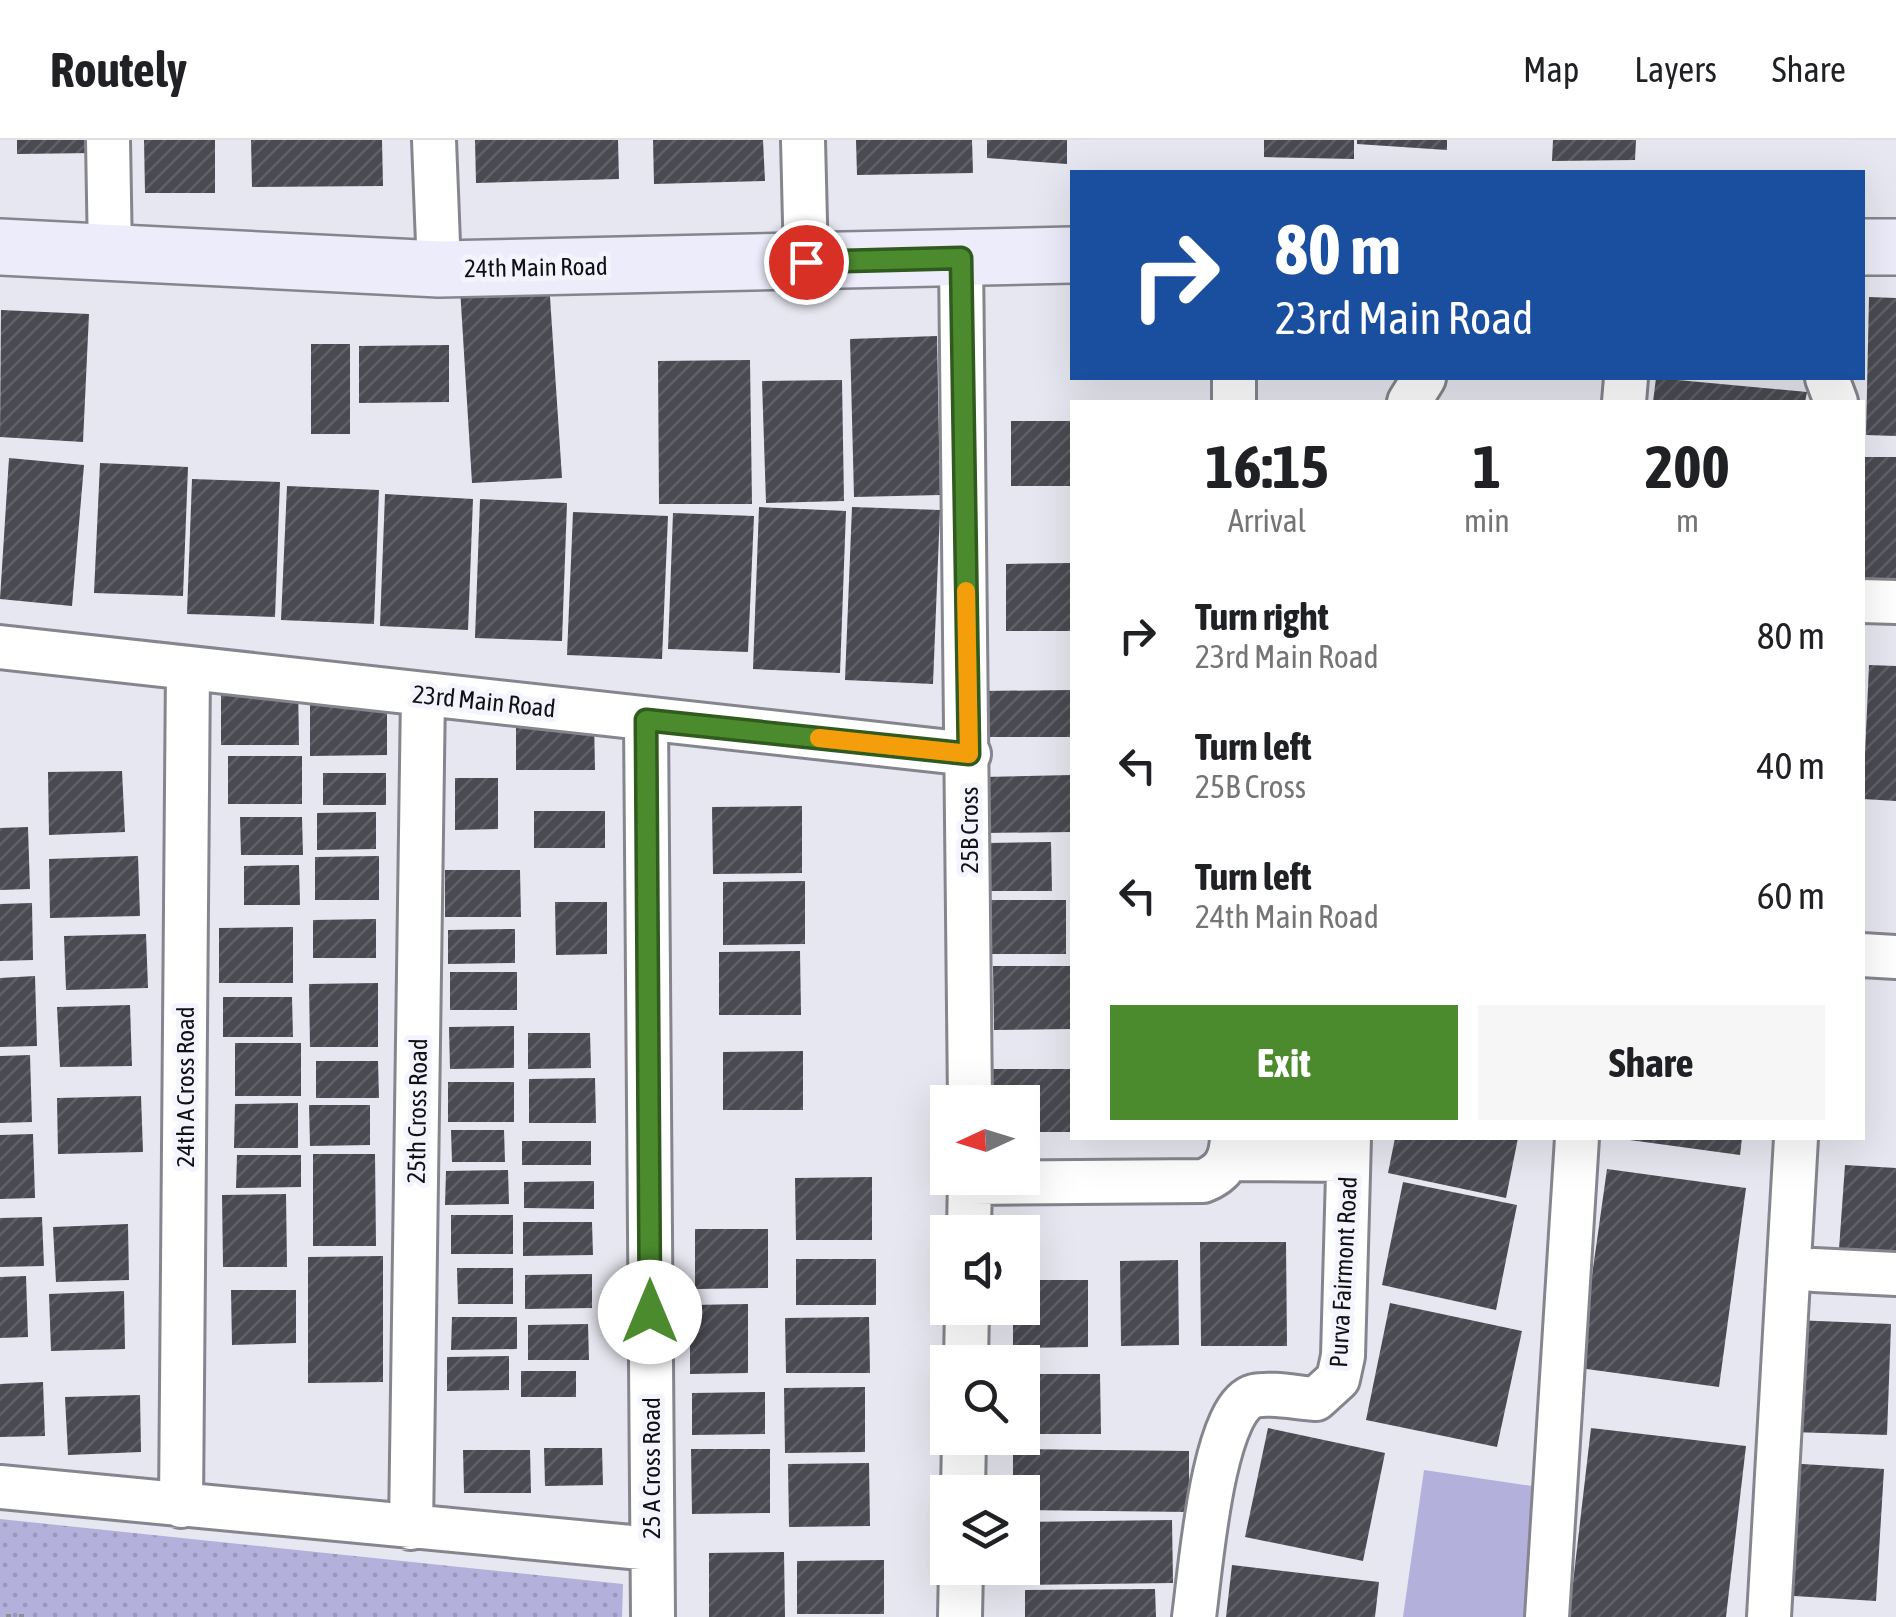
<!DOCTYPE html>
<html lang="en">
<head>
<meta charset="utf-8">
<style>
	:root { --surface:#fff; --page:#f6f6f6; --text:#202124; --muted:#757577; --line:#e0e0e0; --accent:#4b8b2e }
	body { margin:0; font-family:"Asap Condensed",sans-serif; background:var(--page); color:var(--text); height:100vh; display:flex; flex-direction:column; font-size:38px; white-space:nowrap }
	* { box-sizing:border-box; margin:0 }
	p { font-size:32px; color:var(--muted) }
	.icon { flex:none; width:55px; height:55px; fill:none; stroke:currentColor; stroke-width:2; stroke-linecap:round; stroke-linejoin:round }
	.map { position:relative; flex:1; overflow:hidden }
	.side { position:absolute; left:1070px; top:260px; width:795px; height:740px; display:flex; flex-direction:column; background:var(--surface); border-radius:0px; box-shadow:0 10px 40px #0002 }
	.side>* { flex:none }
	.hud { position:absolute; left:1070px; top:30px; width:795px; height:210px; border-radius:0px; box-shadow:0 10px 40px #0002; background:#1a4fa0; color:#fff; overflow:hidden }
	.needle { width:65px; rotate:266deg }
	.fabs { position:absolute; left:930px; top:945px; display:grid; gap:20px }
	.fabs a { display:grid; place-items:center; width:110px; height:110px; border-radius:0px; background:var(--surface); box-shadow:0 10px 40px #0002; font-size:50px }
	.pin { position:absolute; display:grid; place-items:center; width:85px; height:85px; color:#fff; margin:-42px; border:5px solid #fff; border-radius:50%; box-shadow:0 2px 10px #0007 }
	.me { position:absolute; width:110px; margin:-55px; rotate:0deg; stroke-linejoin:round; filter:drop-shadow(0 0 8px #0008) }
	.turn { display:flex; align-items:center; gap:35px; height:210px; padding:0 40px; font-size:45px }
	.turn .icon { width:130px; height:130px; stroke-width:2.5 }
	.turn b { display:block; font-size:70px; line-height:85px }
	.eta { display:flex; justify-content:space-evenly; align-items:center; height:170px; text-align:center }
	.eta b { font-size:60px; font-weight:700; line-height:70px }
	.cta { display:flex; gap:20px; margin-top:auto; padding:20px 40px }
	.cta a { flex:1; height:115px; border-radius:0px; background:var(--accent); color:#fff; font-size:40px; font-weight:700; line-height:115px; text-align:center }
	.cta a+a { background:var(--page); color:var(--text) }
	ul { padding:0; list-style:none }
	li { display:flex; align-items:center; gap:30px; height:130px; padding:0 40px }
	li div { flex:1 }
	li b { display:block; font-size:38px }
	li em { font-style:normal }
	header { display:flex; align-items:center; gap:60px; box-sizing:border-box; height:140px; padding:0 50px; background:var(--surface); border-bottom:2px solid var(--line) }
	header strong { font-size:48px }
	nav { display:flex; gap:55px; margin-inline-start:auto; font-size:35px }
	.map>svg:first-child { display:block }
	.grass { fill:url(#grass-dots) }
	.garden { fill:#b3b1db }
	.building { fill:url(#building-hatch) }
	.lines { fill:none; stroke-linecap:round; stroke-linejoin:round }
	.street-casing { stroke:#85858d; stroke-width:48 }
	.secondary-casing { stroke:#85858d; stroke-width:60 }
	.path { stroke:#8e8e96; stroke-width:6; stroke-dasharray:5 8; stroke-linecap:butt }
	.street { stroke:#fff; stroke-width:42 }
	.secondary { stroke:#ececfa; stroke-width:55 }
	.route-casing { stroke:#315a1e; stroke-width:25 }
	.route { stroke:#4b8b2e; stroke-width:18 }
	.slow { stroke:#f59e0b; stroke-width:18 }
	.labels { text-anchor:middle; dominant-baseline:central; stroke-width:10; stroke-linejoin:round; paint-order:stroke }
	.street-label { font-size:25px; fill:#111114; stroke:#f4f4fe }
</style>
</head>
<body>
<header>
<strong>Routely</strong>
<nav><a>Map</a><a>Layers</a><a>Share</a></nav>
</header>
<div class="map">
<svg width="1896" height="1477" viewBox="0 0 1896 1477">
	<defs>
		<pattern id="grass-dots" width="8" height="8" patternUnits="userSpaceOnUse" patternTransform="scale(2.5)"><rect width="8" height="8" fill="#b3b1db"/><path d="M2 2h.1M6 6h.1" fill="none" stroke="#9997bb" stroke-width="1.8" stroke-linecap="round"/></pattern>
		<pattern id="building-hatch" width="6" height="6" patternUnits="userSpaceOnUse" patternTransform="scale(2.5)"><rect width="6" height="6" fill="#4a4a52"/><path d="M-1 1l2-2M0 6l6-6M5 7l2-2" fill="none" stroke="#606066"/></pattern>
	</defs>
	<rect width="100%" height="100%" fill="#e7e7f1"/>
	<path class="grass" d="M0 1379 623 1444 622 1477H0Z"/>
	<path class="garden" d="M1424 1330 1552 1349 1534 1477H1403Z"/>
	<path class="building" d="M17 0H93L94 13 17 14Z
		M144 0H215V53H145Z
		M251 0H382L383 46 252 47Z
		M475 0H618L619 39 476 43Z
		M653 0H763L765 41 654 44Z
		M856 0H972L973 33 857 35Z
		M987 0H1067V24L987 18Z
		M1264 0H1354V19L1264 17Z
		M1357 0H1447V10L1357 4Z
		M1553 0H1636L1635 20 1552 21Z
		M549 142 562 338 472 343 460 148Z
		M1869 157 1896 158V296L1866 295Z
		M1 170 89 174 83 302 0 297Z
		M937 196 940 355 854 357 850 199Z
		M311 204H350V294H311Z
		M449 205V262L359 263V206Z
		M750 220 752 364H659L658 221Z
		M1656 238 1807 252 1805 262H1653Z
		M842 240 844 361 766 363 762 241Z
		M1011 281H1072V346H1011Z
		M1862 317H1896V444H1862Z
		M9 318 84 325 72 466 0 459Z
		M100 323 188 327 183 456 94 453Z
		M192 339 280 342 275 477 187 474Z
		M287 346 379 350 374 484 281 480Z
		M385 354 473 359 468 490 380 486Z
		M480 359 567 363 562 501 475 498Z
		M759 367 846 371 840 533 753 529Z
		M852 367 940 370 933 544 845 540Z
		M573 372 668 376 662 519 567 515Z
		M673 373 754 376 748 512 668 509Z
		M1072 423V491H1006V424Z
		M1869 525 1896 526V661L1863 659Z
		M298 543 299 605H221V544Z
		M1072 550V597H985L984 551Z
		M387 564V615L310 616V565Z
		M594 579 595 630H516V580Z
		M228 616H302V664H228Z
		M122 631 125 692 49 695 48 632Z
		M323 633H386V665H323Z
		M1072 635V692L984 693 983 637Z
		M455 638H498V689L455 690Z
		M802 666V733L713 734 712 667Z
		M534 671H605V708H534Z
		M376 672V709L317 710V673Z
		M240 677H302L303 715H241Z
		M28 687 30 749 0 750V688Z
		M1051 702 1052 751H987V703Z
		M138 716 140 776 50 778 49 719Z
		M379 716V760H315V717Z
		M299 725 300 765H244V726Z
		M445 730H520L521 777H445Z
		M805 741V804L723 805V742Z
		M982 760H1066V814H983Z
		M555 762H607V814L556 815Z
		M32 763 33 820 0 821V764Z
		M376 779V818H313V780Z
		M293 787V843H219V788Z
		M515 789V823L448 824V790Z
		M146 794 148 848 66 850 64 796Z
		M800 811 801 875H719V812Z
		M993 826H1070L1071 889 994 890Z
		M450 832H517V870H450Z
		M35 836 37 906 0 907V838Z
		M378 843V907H310L309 844Z
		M223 857H292L293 897H223Z
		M130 865 132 926 60 927 57 867Z
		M514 886V928L450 929 449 887Z
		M528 893H590L591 928 528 929Z
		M235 903H301V956H235Z
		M803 911V970H723V912Z
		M30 915 32 982 0 983V916Z
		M316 921H378L379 958H316Z
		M984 929H1072V992H1022V962H984Z
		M595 938 596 983H529V939Z
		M448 942H514V982H448Z
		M141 956 143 1012 58 1014 57 958Z
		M298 963V1008H234L235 964Z
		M309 965H370V1005L310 1006Z
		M451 990H504L505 1022H452Z
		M33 994 35 1058 0 1059V995Z
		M1395 998H1518L1506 1058 1388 1033Z
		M1615 998H1742L1740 1015Z
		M522 1001H591V1025H522Z
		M313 1014H375L376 1106H313Z
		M237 1015H301V1047L236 1048Z
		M1845 1025 1896 1028V1127L1838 1123Z
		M1607 1029 1746 1048 1719 1247 1579 1228Z
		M508 1030 509 1064 445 1065 446 1031Z
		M872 1037V1100H796L795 1038Z
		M594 1041V1069L524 1068V1042Z
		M1403 1042 1517 1065 1496 1170 1382 1145Z
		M286 1054 287 1127H223L222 1055Z
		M451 1075H513V1114H451Z
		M42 1077 44 1126 0 1127V1078Z
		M523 1082H592L593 1115 523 1116Z
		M128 1084 129 1140 56 1142 53 1087Z
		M695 1089H768V1148L695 1149Z
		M1200 1102H1286L1287 1206H1201Z
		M383 1116V1242L308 1243V1117Z
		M796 1119H876V1165H796Z
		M1178 1120 1179 1205 1121 1206 1120 1121Z
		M457 1128H513V1164H458Z
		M592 1134V1168L525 1169V1135Z
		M26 1136 28 1197 0 1198V1137Z
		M1022 1140H1088V1207L1013 1208V1168H1022Z
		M231 1150H296V1203L232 1205Z
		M124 1151 125 1209 51 1211 49 1154Z
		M1390 1163 1522 1191 1497 1307 1366 1280Z
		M748 1164V1233L690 1234V1165Z
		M452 1177H517V1209L451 1210Z
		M869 1177 870 1233H786L785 1178Z
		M1794 1180 1891 1184 1887 1295 1791 1292Z
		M588 1184 589 1220H528V1185Z
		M509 1216V1250L447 1251V1217Z
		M521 1231H576V1257H521Z
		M1028 1234H1100L1101 1294H1028Z
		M43 1242 45 1296 0 1297V1244Z
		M865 1247V1312L785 1313 784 1248Z
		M765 1252V1294L692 1295V1253Z
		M140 1255 141 1312 68 1315 65 1257Z
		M1268 1288 1385 1313 1363 1421 1245 1397Z
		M1591 1288 1746 1306 1726 1477H1569Z
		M544 1308H602L603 1345 545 1346Z
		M691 1309H770V1373L692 1374Z
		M1013 1309 1189 1311V1372L1022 1370V1352H1013Z
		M463 1310H530L531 1353H464Z
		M869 1323 870 1386 789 1387 788 1324Z
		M1786 1323 1884 1329 1876 1461 1778 1455Z
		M1172 1380 1173 1443 1020 1445 1022 1382Z
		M784 1412 785 1477H709V1413Z
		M884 1420V1474H797V1421Z
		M1232 1425 1379 1442 1375 1477H1226Z
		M1155 1449 1156 1477H1025V1450Z"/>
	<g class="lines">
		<g class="street-casing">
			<path id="street" d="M108 0 110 114
				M434 0 439 129
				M803 0 806 122
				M961 118 970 962
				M1827 238 1836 262
				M1234 262V238
				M1409 262 1424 238
				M1624 262 1626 238
				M1862 461 1896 462
				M0 507 969 614
				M646 579 653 1477
				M1862 815 1896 817
				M1228 1019 1348 1020
				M970 1043 1203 1041C1224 1033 1231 1020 1232 998
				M969 1092 970 1038
				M1814 1130 1896 1134
				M966 1222 967 1168
				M0 1347 652 1409
				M963 1352 964 1298
				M181 1366 188 528
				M411 1388 423 554
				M960 1477 961 1428
				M1194 1477C1200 1436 1212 1267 1254 1256 1271 1252 1298 1258 1316 1259L1338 1239 1343 1216 1349 998
				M1547 1477 1577 998
				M1769 1477 1796 998"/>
		</g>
		<g class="secondary-casing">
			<path id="secondary" d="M0 107 439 129 1072 115
				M1862 107H1896"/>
		</g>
		<path class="path" d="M6 1477H26"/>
		<use href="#street" class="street"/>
		<use href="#secondary" class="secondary"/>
	</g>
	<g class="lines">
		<g class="route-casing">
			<path id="route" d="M650 1172 646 580 969 614 961 118 806 122"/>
		</g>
		<use href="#route" class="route"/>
		<path class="slow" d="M819 598 969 614 966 451"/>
	</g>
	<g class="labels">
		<g class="street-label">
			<text transform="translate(536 127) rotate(-1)">24th Main Road</text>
			<text transform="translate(484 561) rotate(6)">23rd Main Road</text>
			<text transform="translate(969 690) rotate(-90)">25B Cross</text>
			<text transform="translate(185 947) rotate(-90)">24th A Cross Road</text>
			<text transform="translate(417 971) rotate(-89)">25th Cross Road</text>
			<text transform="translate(1343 1132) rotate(-87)">Purva Fairmont Road</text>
			<text transform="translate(651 1328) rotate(-90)">25 A Cross Road</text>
		</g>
	</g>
</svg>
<div class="fabs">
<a><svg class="needle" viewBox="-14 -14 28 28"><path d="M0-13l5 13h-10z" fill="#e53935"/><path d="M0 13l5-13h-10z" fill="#757577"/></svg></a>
<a><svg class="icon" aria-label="sound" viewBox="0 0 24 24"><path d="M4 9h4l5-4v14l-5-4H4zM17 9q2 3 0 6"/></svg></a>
<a><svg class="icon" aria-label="search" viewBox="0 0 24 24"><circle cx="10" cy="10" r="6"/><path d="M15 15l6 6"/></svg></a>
<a><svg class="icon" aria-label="layers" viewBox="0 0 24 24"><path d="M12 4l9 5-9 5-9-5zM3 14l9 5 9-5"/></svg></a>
</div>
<div class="pin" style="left:806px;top:122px;background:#d93025"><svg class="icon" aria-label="arrive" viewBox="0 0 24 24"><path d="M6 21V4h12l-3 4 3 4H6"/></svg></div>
<svg class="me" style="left:650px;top:1172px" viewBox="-20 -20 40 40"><circle r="19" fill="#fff"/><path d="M0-13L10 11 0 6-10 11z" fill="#4b8b2e"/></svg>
<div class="hud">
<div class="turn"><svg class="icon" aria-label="right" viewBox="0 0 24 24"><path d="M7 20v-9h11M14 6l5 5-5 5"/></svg><div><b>80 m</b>23rd Main Road</div></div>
</div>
<section class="side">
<div class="eta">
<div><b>16:15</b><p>Arrival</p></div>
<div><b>1</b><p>min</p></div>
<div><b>200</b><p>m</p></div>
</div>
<ul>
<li><svg class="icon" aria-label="right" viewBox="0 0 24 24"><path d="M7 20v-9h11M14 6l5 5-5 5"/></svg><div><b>Turn right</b><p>23rd Main Road</p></div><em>80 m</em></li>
<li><svg class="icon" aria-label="left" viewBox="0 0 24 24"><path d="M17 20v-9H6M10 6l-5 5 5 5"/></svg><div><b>Turn left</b><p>25B Cross</p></div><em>40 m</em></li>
<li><svg class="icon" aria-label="left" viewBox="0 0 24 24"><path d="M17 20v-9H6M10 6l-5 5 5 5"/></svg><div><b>Turn left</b><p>24th Main Road</p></div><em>60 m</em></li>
</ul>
<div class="cta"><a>Exit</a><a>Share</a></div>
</section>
</div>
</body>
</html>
